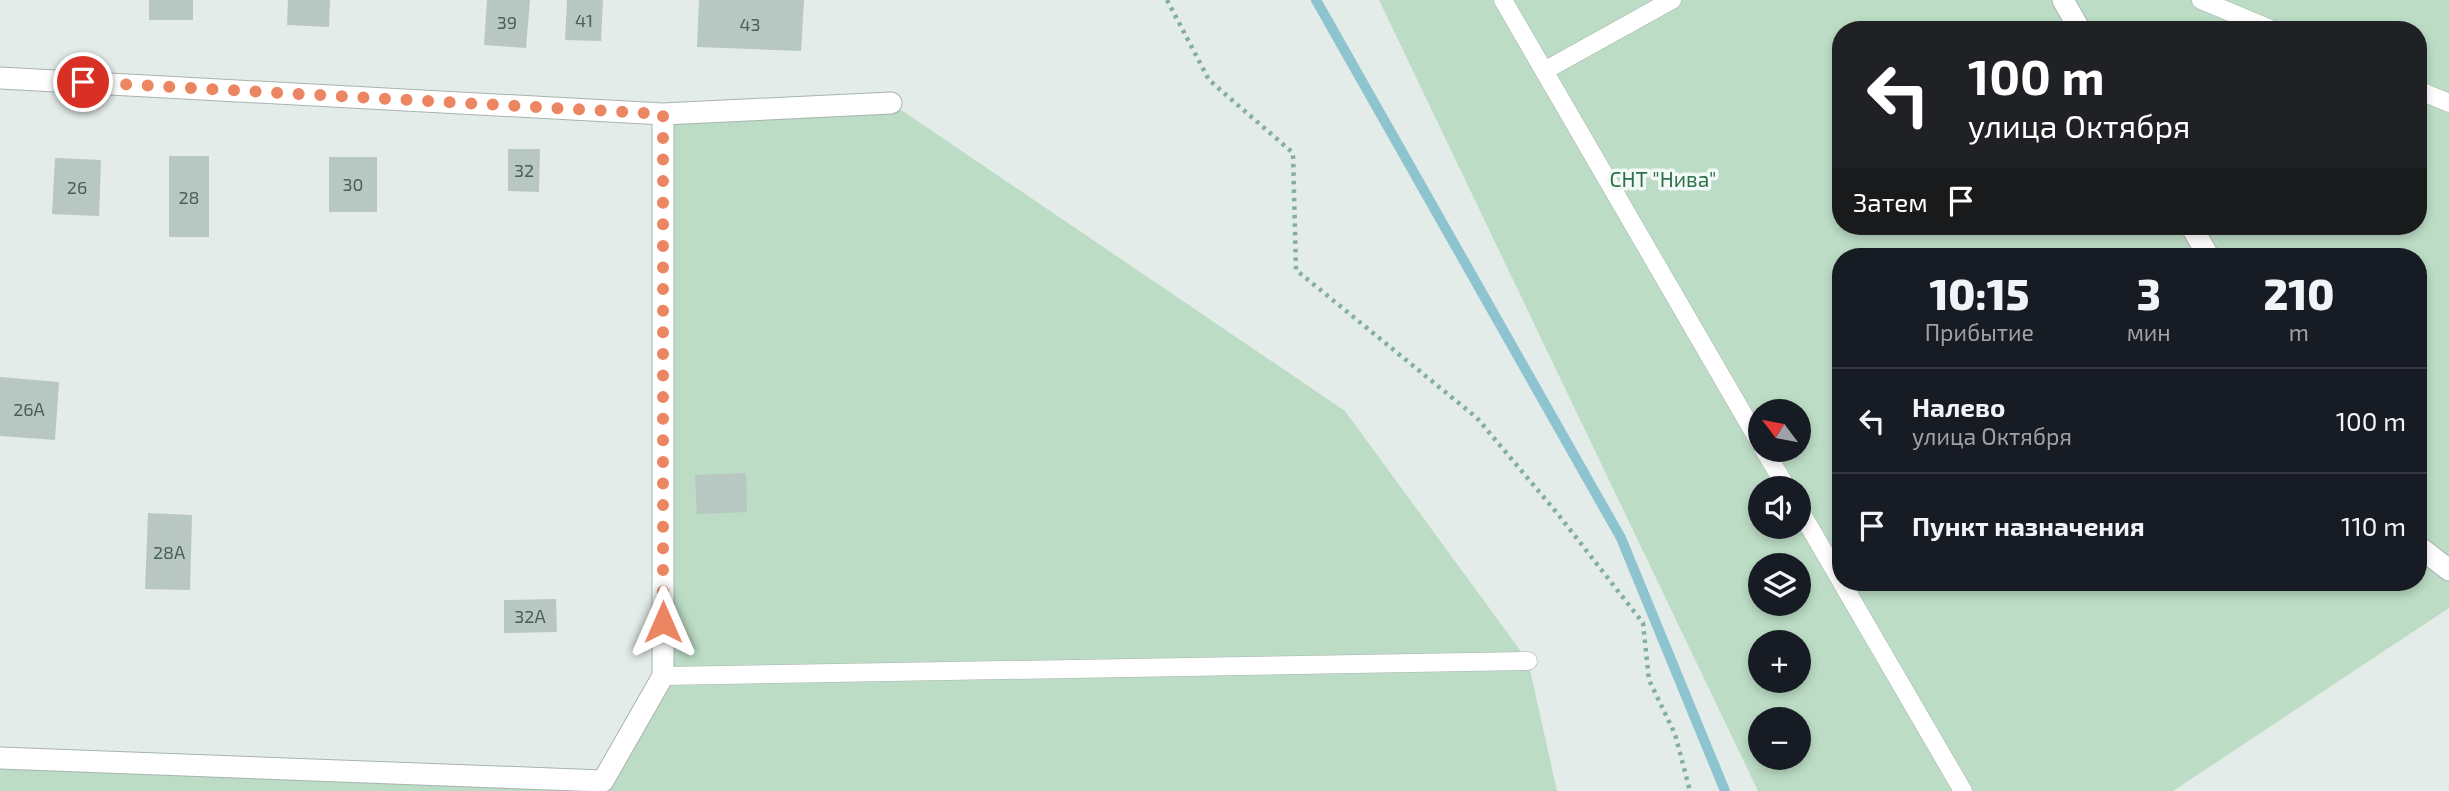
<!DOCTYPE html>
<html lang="ru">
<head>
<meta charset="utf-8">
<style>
	:root { --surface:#171b24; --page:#242831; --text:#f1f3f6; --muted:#9ea1a6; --line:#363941 }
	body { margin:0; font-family:"Exo 2",sans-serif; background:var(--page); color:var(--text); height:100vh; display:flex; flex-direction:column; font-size:26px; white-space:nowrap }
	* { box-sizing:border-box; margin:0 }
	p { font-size:23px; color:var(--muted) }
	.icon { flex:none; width:38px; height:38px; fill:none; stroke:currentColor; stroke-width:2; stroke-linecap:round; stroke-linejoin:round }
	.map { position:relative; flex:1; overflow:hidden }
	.sheet { position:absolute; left:1832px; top:248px; width:595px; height:343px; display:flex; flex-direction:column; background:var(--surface); border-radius:28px; box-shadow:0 4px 10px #0003 }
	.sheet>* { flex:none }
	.banner { position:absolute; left:1832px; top:21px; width:595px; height:214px; border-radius:28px; box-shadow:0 4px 10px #0003; background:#202124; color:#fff; overflow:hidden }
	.needle { width:46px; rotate:302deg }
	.buttons { position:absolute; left:1748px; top:399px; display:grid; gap:14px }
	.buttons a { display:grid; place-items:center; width:63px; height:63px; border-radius:50%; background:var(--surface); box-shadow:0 4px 10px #0003; font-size:35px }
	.pin { position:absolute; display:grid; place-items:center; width:60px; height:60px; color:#fff; margin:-30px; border:4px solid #fff; border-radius:50%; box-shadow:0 2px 7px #0007 }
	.me { position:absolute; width:77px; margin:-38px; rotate:0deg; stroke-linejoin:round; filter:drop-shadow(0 0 5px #0008) }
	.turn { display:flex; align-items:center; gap:24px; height:147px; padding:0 21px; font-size:32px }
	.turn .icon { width:91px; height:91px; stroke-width:2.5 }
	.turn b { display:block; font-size:49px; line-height:60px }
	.then { display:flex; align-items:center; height:66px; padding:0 21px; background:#0003; gap:14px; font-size:26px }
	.eta { display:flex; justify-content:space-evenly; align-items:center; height:119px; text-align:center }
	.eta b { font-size:42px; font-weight:800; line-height:49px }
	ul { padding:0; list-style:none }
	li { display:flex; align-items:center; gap:21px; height:105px; padding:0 21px; border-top:2px solid var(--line) }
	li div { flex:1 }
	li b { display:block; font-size:26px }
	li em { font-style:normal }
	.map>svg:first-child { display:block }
	.green { fill:#bcdcc5; fill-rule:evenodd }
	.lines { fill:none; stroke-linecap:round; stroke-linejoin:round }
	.stream { stroke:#8dc4cf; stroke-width:10 }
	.building { fill:#b8c7c1 }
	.service-casing { stroke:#a6b4af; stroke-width:19 }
	.minor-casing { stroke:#a6b4af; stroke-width:23 }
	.path { stroke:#84aea2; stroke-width:4.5; stroke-dasharray:3.5 5; stroke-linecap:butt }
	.service { stroke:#fff; stroke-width:18 }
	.minor { stroke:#fff; stroke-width:21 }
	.route { stroke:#ec8561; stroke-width:12; stroke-dasharray:0 21.6 }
	.labels { text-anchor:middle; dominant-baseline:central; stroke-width:7; stroke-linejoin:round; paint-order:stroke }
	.number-label { font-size:18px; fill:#486059 }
	.park-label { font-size:21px; fill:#2f724a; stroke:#f3f9f6 }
</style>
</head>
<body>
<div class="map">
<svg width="2449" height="791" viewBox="0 0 2449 791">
	<rect width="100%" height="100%" fill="#e3ece8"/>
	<path class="green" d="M1379 0H2449V608L2173 791H1758ZM1841 30H2418V226H1841ZM1841 257H2418V583H1841ZM1760 411H1799V450H1760ZM1760 488H1799V527H1760ZM1760 565H1799V604H1760ZM1760 642H1799V681H1760ZM1760 719H1799V758H1760Z
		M891 103 1345 411 1528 661 1557 791H0V758L603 781 663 676V114Z"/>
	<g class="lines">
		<path class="stream" d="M1316 0 1621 538 1725 791"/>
	</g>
	<path class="building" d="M149 0H193V20H149Z
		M288 0H330L329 27 287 25Z
		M487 0H530L526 48 484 45Z
		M567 0H603L601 41 565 40Z
		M699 0H804L801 51 697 47Z
		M508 149H540L539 192 508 191Z
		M169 156H209V237H169Z
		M329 157H377V212H329Z
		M55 158 101 160 99 216 52 214Z
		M0 377 59 382 55 440 0 436Z
		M746 473 747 512 697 514 695 475Z
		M148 513 192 515 190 590 145 589Z
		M556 599 557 632 504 633V600Z"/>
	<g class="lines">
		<g class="service-casing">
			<path id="service" d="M1503 0 1760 443
				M2201 0 2273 30
				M1544 71 1672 0
				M2418 90 2449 103
				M1764 450 1787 488
				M1799 509 1841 581
				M1842 583 1963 791
				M663 676 1528 661"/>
		</g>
		<g class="minor-casing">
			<path id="minor" d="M2063 0 2080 30
				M0 78 663 114 891 103
				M2191 226 2209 257
				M2418 546 2449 570
				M0 758 603 781 663 676V114"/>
		</g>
		<path class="path" d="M1167 0 1209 80 1293 153 1296 270 1477 418 1557 513 1643 623 1649 680 1675 734 1690 791"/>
		<use href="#service" class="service"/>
		<use href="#minor" class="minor"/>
	</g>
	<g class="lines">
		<path class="route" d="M83 82 663 114V622"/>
	</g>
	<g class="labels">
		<g class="number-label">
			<text x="584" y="20">41</text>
			<text x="507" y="22">39</text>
			<text x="750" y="24">43</text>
			<text x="524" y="170">32</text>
			<text x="353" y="184">30</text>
			<text x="77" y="187">26</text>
			<text x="189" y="197">28</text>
			<text x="29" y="409">26А</text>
			<text x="169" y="552">28А</text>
			<text x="530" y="616">32А</text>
		</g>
		<g class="park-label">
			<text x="1663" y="178">СНТ "Нива"</text>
		</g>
	</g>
</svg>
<div class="buttons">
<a><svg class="needle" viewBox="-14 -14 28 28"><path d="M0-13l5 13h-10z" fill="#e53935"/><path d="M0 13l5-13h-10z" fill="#9ea1a6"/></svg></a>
<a><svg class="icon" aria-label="sound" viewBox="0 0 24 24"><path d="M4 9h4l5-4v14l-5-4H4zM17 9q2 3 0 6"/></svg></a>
<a><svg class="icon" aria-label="layers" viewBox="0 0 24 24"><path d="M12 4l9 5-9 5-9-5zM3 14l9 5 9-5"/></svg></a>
<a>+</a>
<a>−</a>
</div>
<div class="pin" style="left:83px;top:82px;background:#d93025"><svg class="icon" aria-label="arrive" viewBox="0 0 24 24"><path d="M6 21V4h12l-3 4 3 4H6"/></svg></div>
<svg class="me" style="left:663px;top:622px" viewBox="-20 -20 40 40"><path d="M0-17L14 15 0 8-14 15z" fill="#ec8561" stroke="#fff" stroke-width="4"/></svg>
<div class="banner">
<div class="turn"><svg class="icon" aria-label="left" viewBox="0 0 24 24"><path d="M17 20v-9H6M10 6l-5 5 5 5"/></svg><div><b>100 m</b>улица Октября</div></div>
<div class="then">Затем<svg class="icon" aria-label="arrive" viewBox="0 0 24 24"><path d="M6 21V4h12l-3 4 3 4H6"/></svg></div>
</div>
<section class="sheet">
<div class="eta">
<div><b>10:15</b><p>Прибытие</p></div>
<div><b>3</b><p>мин</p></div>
<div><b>210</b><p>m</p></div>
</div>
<ul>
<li><svg class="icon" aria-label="left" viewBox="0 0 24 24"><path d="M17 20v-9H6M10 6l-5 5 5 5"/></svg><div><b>Налево</b><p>улица Октября</p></div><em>100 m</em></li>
<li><svg class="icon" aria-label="arrive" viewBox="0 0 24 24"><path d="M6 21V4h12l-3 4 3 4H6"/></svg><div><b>Пункт назначения</b></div><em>110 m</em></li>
</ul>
</section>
</div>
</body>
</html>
